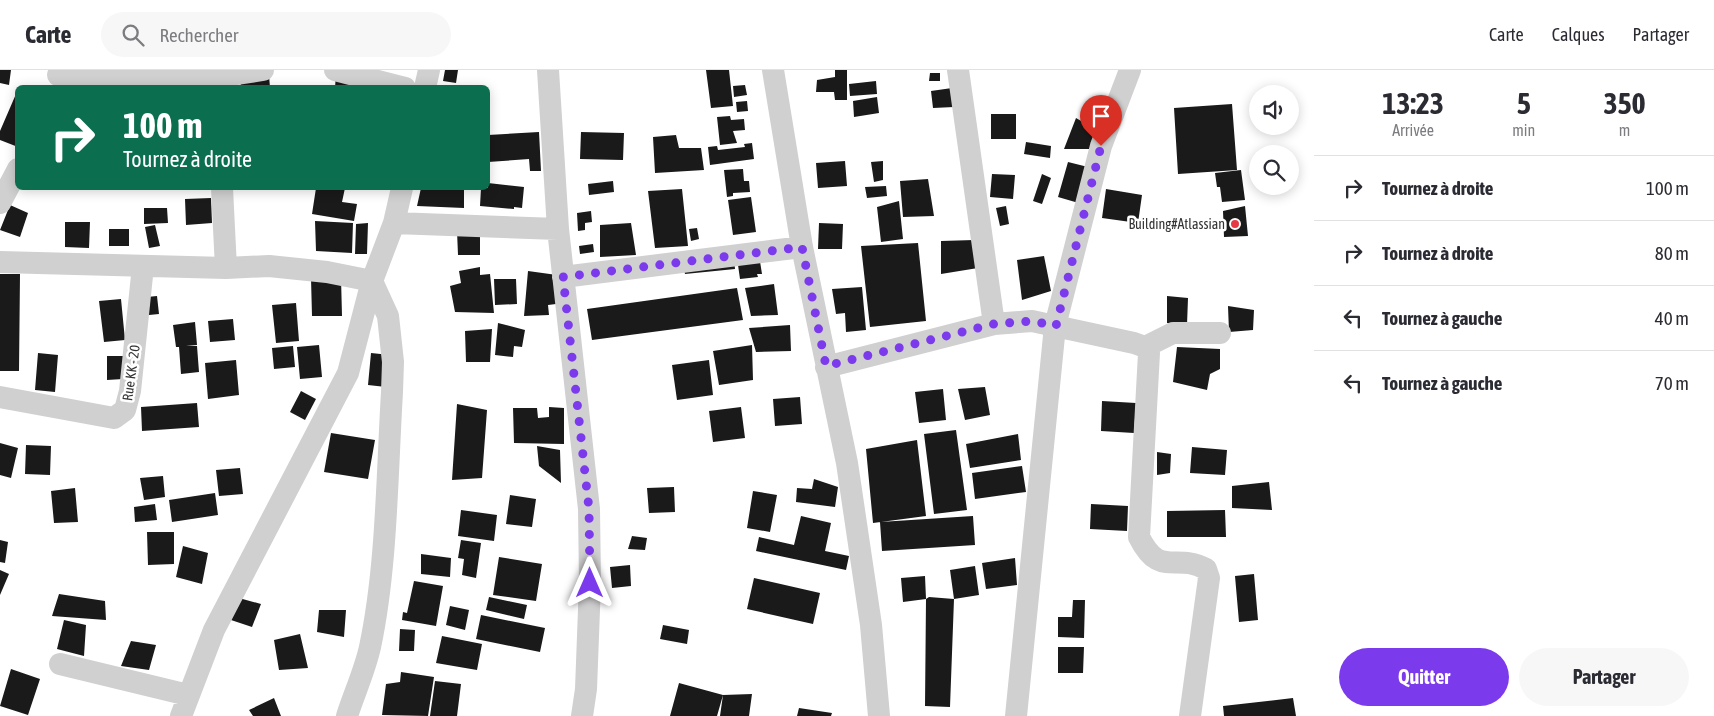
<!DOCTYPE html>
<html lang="fr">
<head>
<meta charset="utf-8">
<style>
	:root { --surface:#fff; --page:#f7f7f7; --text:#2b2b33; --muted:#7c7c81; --line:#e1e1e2; --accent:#7c3aed }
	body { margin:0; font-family:"Asap Condensed",sans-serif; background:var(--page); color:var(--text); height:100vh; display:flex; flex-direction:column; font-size:19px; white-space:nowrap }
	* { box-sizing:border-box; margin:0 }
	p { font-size:16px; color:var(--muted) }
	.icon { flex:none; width:28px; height:28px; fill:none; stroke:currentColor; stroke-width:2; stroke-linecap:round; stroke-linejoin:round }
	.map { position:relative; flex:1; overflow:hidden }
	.details { display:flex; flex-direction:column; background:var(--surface); width:400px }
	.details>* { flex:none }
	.banner { position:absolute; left:15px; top:15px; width:475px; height:105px; border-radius:8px; box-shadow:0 2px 12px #0003; background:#0b6e4f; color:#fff; overflow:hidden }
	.buttons { position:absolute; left:1249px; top:15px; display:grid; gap:10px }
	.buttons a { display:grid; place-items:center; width:50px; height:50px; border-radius:50%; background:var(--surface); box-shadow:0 2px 12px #0003; font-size:25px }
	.pin { position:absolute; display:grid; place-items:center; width:42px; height:42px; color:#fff; margin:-51px -21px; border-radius:50% 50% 50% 0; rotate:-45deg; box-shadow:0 0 5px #0007 }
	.pin .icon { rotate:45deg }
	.me { position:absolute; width:55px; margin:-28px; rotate:0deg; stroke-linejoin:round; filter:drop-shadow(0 0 4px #0008) }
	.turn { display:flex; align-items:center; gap:18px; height:105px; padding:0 25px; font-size:22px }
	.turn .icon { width:65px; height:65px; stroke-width:2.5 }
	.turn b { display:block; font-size:35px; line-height:42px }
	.eta { display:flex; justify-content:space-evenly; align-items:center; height:85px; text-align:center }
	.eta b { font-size:30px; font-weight:700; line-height:35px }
	.button { display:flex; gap:10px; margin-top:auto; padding:10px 25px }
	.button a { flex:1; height:58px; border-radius:30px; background:var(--accent); color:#fff; font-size:20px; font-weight:700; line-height:58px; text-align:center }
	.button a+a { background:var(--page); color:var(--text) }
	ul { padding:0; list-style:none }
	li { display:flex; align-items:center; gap:15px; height:65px; padding:0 25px; border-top:1px solid var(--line) }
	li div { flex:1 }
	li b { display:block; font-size:19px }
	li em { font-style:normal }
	header { display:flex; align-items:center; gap:30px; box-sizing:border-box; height:70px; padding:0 25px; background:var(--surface); border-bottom:1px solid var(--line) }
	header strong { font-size:24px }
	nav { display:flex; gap:28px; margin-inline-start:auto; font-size:18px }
	.search { width:350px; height:45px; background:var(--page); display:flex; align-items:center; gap:12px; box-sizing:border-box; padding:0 18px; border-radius:28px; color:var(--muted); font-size:19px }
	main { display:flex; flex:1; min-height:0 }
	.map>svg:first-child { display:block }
	.building { fill:#1a1a1a }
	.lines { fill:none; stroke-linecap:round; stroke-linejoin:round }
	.minor { stroke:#d0d0d0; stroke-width:22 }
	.route { stroke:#7c3aed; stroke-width:9; stroke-dasharray:0 16.2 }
	.poi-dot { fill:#e63946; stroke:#fff; stroke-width:2 }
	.labels { text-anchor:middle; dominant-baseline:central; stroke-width:5; stroke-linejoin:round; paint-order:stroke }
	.poi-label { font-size:14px; fill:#333; stroke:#fff; text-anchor:end }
	.street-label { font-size:14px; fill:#333; stroke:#fff }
</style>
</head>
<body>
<header>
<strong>Carte</strong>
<div class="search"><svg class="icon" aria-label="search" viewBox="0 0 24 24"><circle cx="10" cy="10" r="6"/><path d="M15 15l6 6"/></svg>Rechercher</div>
<nav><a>Carte</a><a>Calques</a><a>Partager</a></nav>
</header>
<main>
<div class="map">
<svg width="1314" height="646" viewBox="0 0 1314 646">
	<rect width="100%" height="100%" fill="#fff"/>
	<path class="building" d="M0 0H11L9 15 0 13Z
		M445 0H458L456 13 443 11Z
		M706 0H729L733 36 711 38Z
		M835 0H847V30H835L834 22H816L817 10 835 7Z
		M336 3 364 18H335Z
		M930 3H940V11H929Z
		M269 5 270 18H241L240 7Z
		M876 11 877 24 850 26 849 14Z
		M745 15 747 25 734 27 733 16Z
		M952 18 954 37 933 38 931 21Z
		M16 24 18 25V77L0 70V61Z
		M877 27 879 43 854 47 853 31Z
		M747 31 748 41 737 42 736 32Z
		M1232 34 1237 100 1178 104 1174 38Z
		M991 44H1016V69H991Z
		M730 46 731 50 744 49 745 60 733 61 737 73 720 75 717 47Z
		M1076 48 1095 59 1096 79H1064Z
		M539 62 541 101H530L529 89 488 92V65Z
		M581 62 624 63 623 90 580 89Z
		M676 65 679 78H701L704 100 655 103 653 67Z
		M1026 72 1051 76 1050 88 1024 84Z
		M752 73 754 89 710 95 708 77 717 76 718 80 745 77 744 74Z
		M845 91 847 116 818 118 816 93Z
		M883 91V110L874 112 871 92Z
		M1068 92 1092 98 1082 134 1058 127Z
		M743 99 744 111H749L750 122 733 123V126L727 127 724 100Z
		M1241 100 1245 130 1222 132 1220 117H1217L1215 103Z
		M992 104 1015 105 1013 129 990 127Z
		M1042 104 1051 108 1042 134 1033 131Z
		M928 109 934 146 903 147 900 111Z
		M613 111 614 122 589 125 588 114Z
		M488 113 524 117 522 138 514 137V139L480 136 481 118H488Z
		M886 116 887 126 867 128 865 117Z
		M316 118H345L342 132 357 134 354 151 312 144Z
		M421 118 464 120V138L417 136Z
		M682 119 688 176 655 178 648 121Z
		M1106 119 1142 125 1138 153 1102 148Z
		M751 127 756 162 733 165 728 130Z
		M211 128 212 153 186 155 185 129Z
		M899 131 903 169 881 172 877 137Z
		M10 135 28 143 20 167 0 160Z
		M1006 136 1009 154 1000 156 996 138Z
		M1245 136 1248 166 1224 167 1223 141Z
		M144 138H167L168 153 144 154Z
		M591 141 592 152 585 153V160L578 161 577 143Z
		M315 151 353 153 352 183 316 181Z
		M65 152H90L89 178 65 177Z
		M368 153 367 184H355L356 154Z
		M631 153 636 185 600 187V155Z
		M819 153 843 154 842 179H818Z
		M155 155 160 176 149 178 145 157Z
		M697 158 699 169 691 171 689 159Z
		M109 159H129V176H109Z
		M480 160V185H458L457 161Z
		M974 170 978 198 941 204V171Z
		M918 173 926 251 870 257 861 176Z
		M593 174 594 182 580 184 579 176Z
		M759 185 762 204H757L758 207 740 209 737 188Z
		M1044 186 1051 221 1022 230 1017 190Z
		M734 189 735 199 685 204 683 195Z
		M480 197V205L490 204 494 243 455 242 450 216 461 213 459 201Z
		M528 201 557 205 556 234 548 235 549 245 524 246Z
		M0 204H20L19 301H0Z
		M341 207 342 246H312L311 208Z
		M494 209H516L517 234 495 235Z
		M774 214 778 245 751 246 745 218Z
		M862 217 866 260 846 262 845 243 836 244 832 219Z
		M737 218 743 250 592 270 587 239Z
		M157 226 159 244 149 245 147 227Z
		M1167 226 1188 228 1187 255 1167 253Z
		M121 229 125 270 104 272 99 231Z
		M296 233 299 271 276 273 272 235Z
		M1228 236 1254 240 1253 260 1229 262Z
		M233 249 235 270 210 272 208 251Z
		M195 252 197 275 186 276H197L199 302 181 304 179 277H176L173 255Z
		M498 253 525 260 522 277 514 276 513 287 495 285Z
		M790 255 791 281 756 282 749 258Z
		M492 259 490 292H466L465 261Z
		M319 275 322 307 300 309 297 277Z
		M752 275 753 310 719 315 713 281Z
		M293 276 295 297 274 299 272 278Z
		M1177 277 1220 279V299L1210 304 1207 320 1173 312Z
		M38 283 58 285 55 322 35 320Z
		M371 283 390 285 386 317 368 315Z
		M107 286H123V309L107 310Z
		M236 290 239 325 208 329 205 293Z
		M709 290 713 325 677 330 672 295Z
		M985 317 990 345 965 350 958 319Z
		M943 319 946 350 919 353 915 322Z
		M301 321 316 329 305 350 290 342Z
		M800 327 802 354 775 356 773 329Z
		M1102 331 1136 333 1134 363 1101 361Z
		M197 333 199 357 142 361 141 337Z
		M457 334 487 340 482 408 452 410Z
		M549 337 564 338V374L514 373 513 338H537L538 348 549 347Z
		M741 337 745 368 713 372 709 341Z
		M956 360 967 440 934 444 924 364Z
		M331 363 375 370 368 409 324 402Z
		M1018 364 1021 390 970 398 966 374Z
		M917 370 926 446 873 453 866 379Z
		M0 373 18 378 11 408 0 405Z
		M26 375 51 376 50 405 25 404Z
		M537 376 560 380 561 413 539 396Z
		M1192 377 1227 380 1225 405 1190 403Z
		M1157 382 1171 384 1170 403 1157 405Z
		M1022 396 1026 422 975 429 972 403Z
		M240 398 243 424 219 426 216 400Z
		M163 406 165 427 144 430 140 408Z
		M814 409 838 417 835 437 796 432 797 418 812 419Z
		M1269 412 1272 440 1232 438V416Z
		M674 417 675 442 649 443 647 418Z
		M75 418 78 452 54 453 51 421Z
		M753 421 777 425 770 462 747 458Z
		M215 423 218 445 172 452 169 430Z
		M510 425 536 429 532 457 506 454Z
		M155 434 157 450 135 452 134 437Z
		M1091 434 1128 436 1127 461 1090 459Z
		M461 440 497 445 494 471 458 466Z
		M1225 440 1226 467H1167V441Z
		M801 446 831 453 825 481 849 486 846 500 756 481 759 467 794 475Z
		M973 446 975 475 882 481 880 452Z
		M147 462H174V494L148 495Z
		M632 466 647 468 645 480 628 479Z
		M0 470 8 472 5 493 0 492Z
		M461 470 481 473 476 508 462 505 464 489 458 488Z
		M183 476 208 483 202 514 176 507Z
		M421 484 451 488 450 507 421 504Z
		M499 487 542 494 536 531 493 525Z
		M1015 488 1017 515 986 519 982 493Z
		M630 495 631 516 612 518 610 497Z
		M975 496 979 525 954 529 950 500Z
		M0 500 9 504 0 525Z
		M1254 504 1258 550 1239 552 1235 506Z
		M925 506 926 529 903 532 901 508Z
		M754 508 820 523 813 554 747 539Z
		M414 511 443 516 436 556 402 550 403 542 407 543Z
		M59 524 105 531 106 550 52 546Z
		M489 527 527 535 524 549 486 540Z
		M929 527 954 529 950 637 925 636 926 529Z
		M239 528 261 534 252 557 231 550Z
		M1073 530H1085L1084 568 1058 567V547H1072Z
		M450 536 469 540 465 560 446 555Z
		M319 540H346L344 567 317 562Z
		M481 545 545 558 540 582 476 569Z
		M64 550 86 555 84 586 57 579Z
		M663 555 689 560 687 574 660 569Z
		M400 559 415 560 414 581H399Z
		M300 564 308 598 279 600 274 570Z
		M442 566 482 574 477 600 436 593Z
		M131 571 156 575 149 600 121 596Z
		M1058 577H1084L1083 603H1058Z
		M11 599 40 609 28 645 0 636Z
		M401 602 434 607 428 646 382 645 386 614 400 612Z
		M435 611 461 614 457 646H430Z
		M679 613 723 625 717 646H670Z
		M752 624 749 646H720L723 625Z
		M274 628 281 646H253L249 640Z
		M1293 628 1296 646H1224L1223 636Z
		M799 638 832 643 831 646H797Z"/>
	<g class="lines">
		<path class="minor" d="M335 0 405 18
			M548 0 558 159 589 439 590 513 586 619 582 646
			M773 0 802 177 847 393 871 555 879 646
			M958 0 994 254
			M58 5 217 7V18
			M217 7 263 0
			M425 18 429 0
			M222 118 226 198
			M0 133 18 99
			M394 153 558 159
			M0 192 226 198 269 196 327 202 372 211 348 303 214 560 181 646
			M563 207 802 177
			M1145 277 1173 263H1220
			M826 297 994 254 1032 251 1055 256 1101 76 1130 0
			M0 327 114 348 125 340 130 321 143 196
			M60 594 188 625
			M347 646C354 624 365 600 370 577 387 497 387 404 392 322L393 292 388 246 372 211 394 153 402 118
			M1016 646 1055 256 1134 273 1145 277 1149 283 1139 467C1160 509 1175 482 1206 499L1209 508 1190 646"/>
	</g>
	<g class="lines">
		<path class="route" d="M590 513 589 439 563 207 802 177 826 296 994 254 1032 251 1056 256 1101 76"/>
	</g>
	<circle class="poi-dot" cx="1235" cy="154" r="5"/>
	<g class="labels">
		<g class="poi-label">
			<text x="1225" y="154">Building#Atlassian</text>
		</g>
		<g class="street-label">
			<text transform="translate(131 303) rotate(-82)">Rue KK - 20</text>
		</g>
	</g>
</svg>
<div class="buttons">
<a><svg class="icon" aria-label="sound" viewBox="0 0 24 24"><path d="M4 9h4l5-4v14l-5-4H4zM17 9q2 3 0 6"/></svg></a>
<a><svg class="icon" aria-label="search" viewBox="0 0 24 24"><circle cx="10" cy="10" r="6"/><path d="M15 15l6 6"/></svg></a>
</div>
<div class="pin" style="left:1101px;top:76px;background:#d93025"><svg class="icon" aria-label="arrive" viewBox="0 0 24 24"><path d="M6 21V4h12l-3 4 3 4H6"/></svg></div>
<svg class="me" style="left:590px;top:513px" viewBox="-20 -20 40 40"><path d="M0-17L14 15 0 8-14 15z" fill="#7c3aed" stroke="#fff" stroke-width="4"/></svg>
<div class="banner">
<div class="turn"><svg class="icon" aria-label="right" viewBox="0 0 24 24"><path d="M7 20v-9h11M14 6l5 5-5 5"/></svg><div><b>100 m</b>Tournez à droite</div></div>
</div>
</div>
<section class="details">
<div class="eta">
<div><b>13:23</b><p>Arrivée</p></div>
<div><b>5</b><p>min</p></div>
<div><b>350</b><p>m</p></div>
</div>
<ul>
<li><svg class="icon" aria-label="right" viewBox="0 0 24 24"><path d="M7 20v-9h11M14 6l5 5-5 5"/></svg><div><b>Tournez à droite</b></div><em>100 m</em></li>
<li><svg class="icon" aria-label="right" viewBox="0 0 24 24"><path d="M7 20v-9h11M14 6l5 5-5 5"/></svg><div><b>Tournez à droite</b></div><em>80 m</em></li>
<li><svg class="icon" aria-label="left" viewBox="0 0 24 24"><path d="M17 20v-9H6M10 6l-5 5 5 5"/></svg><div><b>Tournez à gauche</b></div><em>40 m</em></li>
<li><svg class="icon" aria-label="left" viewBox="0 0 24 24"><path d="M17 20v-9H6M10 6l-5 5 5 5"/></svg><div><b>Tournez à gauche</b></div><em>70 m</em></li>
</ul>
<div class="button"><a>Quitter</a><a>Partager</a></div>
</section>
</main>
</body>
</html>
